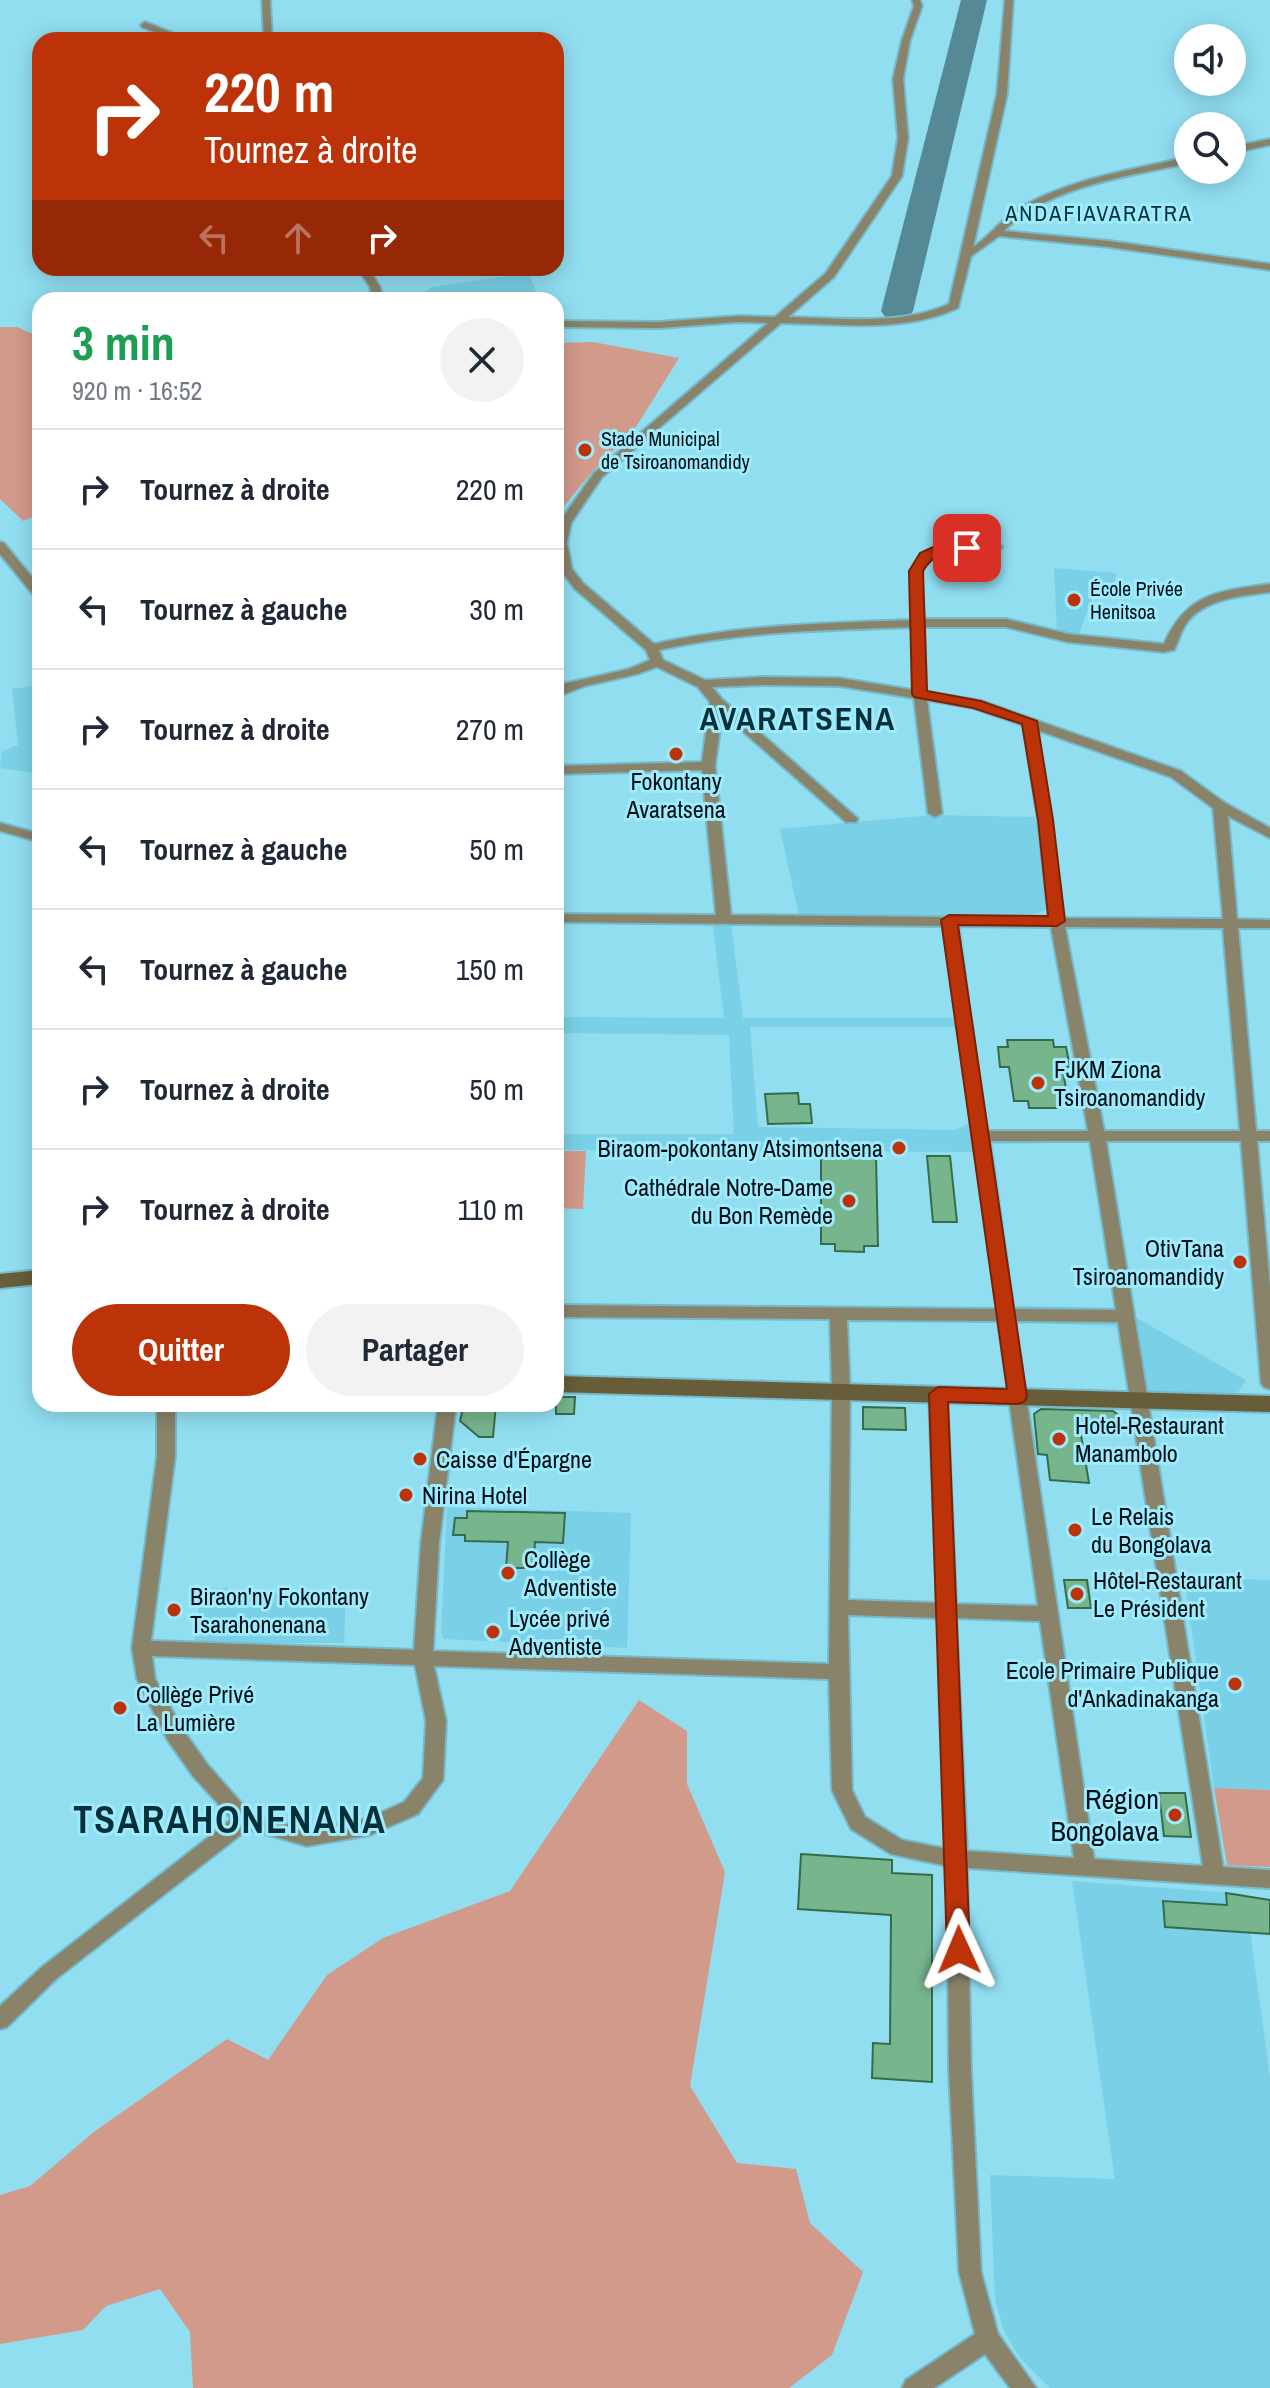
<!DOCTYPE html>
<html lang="fr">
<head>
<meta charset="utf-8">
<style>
	:root { --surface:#fff; --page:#f2f2f3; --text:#1f2937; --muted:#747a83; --line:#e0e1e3; --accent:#bd3309 }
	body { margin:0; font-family:"Archivo Narrow",sans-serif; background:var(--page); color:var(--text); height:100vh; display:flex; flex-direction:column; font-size:30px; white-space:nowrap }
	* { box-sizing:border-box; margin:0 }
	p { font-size:26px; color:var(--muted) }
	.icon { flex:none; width:44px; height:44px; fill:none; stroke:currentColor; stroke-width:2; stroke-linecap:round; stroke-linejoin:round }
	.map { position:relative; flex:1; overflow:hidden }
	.panel { position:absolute; left:32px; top:292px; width:532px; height:1120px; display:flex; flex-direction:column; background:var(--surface); border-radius:24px; box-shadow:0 4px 20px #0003 }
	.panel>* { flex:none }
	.top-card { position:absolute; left:32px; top:32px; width:532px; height:244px; border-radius:24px; box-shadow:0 4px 20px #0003; background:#bd3309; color:#fff; overflow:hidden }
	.buttons { position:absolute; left:1174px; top:24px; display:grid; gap:16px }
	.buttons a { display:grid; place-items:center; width:72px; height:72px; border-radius:50%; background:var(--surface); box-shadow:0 4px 20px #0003; font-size:40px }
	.pin { position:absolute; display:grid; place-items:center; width:68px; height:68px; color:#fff; margin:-34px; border-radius:16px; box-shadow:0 4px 12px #0006 }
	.me { position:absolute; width:88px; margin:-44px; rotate:359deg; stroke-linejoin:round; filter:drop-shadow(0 0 6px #0008) }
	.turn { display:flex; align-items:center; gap:28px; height:168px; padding:0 40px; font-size:36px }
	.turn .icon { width:104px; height:104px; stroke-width:2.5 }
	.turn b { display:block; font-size:56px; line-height:68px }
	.lanes { display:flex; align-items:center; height:76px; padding:0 40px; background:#0003; justify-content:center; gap:40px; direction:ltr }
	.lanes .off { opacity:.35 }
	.round { display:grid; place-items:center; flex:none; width:84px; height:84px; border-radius:42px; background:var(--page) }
	.headline { display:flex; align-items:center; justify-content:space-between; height:136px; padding:0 40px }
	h1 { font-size:48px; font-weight:700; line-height:60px; color:#1e9e55 }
	.primary-button { display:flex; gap:16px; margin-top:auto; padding:16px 40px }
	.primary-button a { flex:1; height:92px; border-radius:48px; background:var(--accent); color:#fff; font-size:32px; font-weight:700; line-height:92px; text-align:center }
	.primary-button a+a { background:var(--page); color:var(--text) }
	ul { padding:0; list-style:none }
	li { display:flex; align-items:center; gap:24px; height:120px; padding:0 40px; border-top:2px solid var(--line) }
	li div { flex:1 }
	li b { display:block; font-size:30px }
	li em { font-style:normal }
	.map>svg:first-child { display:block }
	.built { fill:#7ad0e6; fill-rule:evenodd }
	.green { fill:#d19a8b }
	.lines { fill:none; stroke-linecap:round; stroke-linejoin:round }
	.taxiway { fill:#568996; fill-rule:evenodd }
	.building { fill:#77b58d; stroke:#356c4b; stroke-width:2 }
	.minor-casing { stroke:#77b9c9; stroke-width:4 }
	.secondary-casing { stroke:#77b9c9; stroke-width:4 }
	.minor { fill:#89836a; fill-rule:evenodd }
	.secondary { fill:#675e39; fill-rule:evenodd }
	.route { fill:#bd3309; stroke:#7b2106; stroke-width:2 }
	.poi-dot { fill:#bd3309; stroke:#9eebfe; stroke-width:3 }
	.labels { text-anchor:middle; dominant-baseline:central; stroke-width:6; stroke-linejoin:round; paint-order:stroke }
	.far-poi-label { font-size:20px; fill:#000f14; stroke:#9eebfe; text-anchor:start }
	.far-neighbourhood-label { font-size:22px; letter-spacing:2px; fill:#033039; stroke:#9eebfe }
	.poi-label { font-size:24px; fill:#000f14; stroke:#9eebfe; text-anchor:start }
	.near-poi-label { font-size:28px; fill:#000f14; stroke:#9eebfe; text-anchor:end }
	.district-label { font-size:32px; font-weight:bold; letter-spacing:2px; fill:#033039; stroke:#9eebfe }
	.near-district-label { font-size:38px; font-weight:bold; letter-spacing:2px; fill:#033039; stroke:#9eebfe }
</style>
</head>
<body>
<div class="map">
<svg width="1270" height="2388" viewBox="0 0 1270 2388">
	<rect width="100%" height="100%" fill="#91def1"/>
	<path class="built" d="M529 273 539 300H418L431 287Z
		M1054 568 1116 573 1115 584 1098 582 1079 634 1057 632Z
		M40 685V774L0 768 2 751 18 745 12 689Z
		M933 815 1036 817 1051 905 1047 910 1031 915 1034 926H961L986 1131 1055 1132 1057 1143 993 1144 1015 1306 1119 1308 1246 1380 1237 1394 1140 1392 1131 1335 1114 1326 998 1322 987 1236 984 1152 556 1150V1134H734L729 1035 556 1033V1017L724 1018 713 925 727 916H799L780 829ZM731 924H945L958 1018H743ZM750 1027H958L972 1122 956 1130 758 1127Z
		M447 1507 631 1513 627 1648 444 1639 441 1634Z
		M1184 1577 1270 1580V1790L1214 1788Z
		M228 1588 227 1594H240L346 1589 344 1643H194L201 1589Z
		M1072 1881 1245 1894 1270 2078V2388H1050L1020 2358 1004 2331 995 2300 990 2175 1115 2179Z"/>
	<path class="green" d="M0 327H17L40 337V514L23 521 0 499Z
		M593 342 679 358 636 427 592 472 556 516V343Z
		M556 1151H586L583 1209 556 1208Z
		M639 1700 687 1731V1784L725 1872 690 2086 737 2163 796 2169 810 2223 863 2272 832 2355 789 2388H193L190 2332 160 2289 106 2306 83 2330 0 2344V2195L30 2186 95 2131 227 2039 268 2060 327 1975 383 1938 510 1891Z
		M1214 1788 1270 1790V1867L1227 1865Z"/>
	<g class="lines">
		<path class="taxiway" d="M961 0H987L913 311 908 318 897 321 886 318 881 311Z"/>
	</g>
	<path class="building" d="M1007 1040H1053L1054 1047H1066L1070 1067H1062L1068 1099H1057L1058 1108H1029L1028 1101H1014L1009 1067H1000L998 1047H1008Z
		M798 1093 799 1104H810L812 1123 768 1124 765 1094Z
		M850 1151 862 1157H876L878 1246H864V1252L835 1251V1244H821V1156H838Z
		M927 1156H950L957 1222H933Z
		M556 1397H575L574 1414H556Z
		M464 1404H496L493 1437H479L460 1421Z
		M863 1407 905 1408 906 1430 863 1429Z
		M1041 1409 1113 1411 1118 1415 1108 1429H1080L1089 1483 1050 1480 1047 1455 1038 1454 1034 1414Z
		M467 1511 565 1513 563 1543 535 1542 533 1568H506L508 1542 465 1541V1535H453L455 1518H467Z
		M1064 1580H1087L1091 1608H1068Z
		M1159 1793H1185L1191 1837 1164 1836Z
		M801 1854 892 1860V1873L932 1875V2082L872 2078 873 2043 890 2044 891 1915 798 1909Z
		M1226 1893 1270 1900V1934L1165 1927 1163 1901 1227 1905Z"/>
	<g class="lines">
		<g class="minor-casing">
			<path id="minor" d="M262 0H270L272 40H264Z
				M912 0H920L922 6 910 40 903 79 908 138 902 176 834 277 788 317C840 318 901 326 949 304L997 94 1005 0H1013L1007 94 973 247C989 237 1000 221 1015 211 1066 179 1131 170 1188 157V163C1127 177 1050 185 1004 231L1109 241 1270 264V270L1109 247 999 236 971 256 958 308C904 333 839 324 781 323L602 477 571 523 567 543 572 569 583 583 654 644C738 625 826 623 911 620L910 571C933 539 961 545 996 543L1002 547 996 551C976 551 926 547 922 574 920 588 923 605 924 619H1006L1068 634 1164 644C1187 593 1218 591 1270 584V592C1242 596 1207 598 1188 621 1181 630 1179 640 1174 650L1164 652 1068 642 1006 627H924L926 692 981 701 1181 771 1225 803 1270 828V838L1228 816 1237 919 1270 920V928H1238L1256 1131H1270V1141H1257L1270 1287V1389L1264 1387 1261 1383 1241 1141H1106L1223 1867 1270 1870V1888L967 1868 971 2071 981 2272 998 2334 1036 2388H1010L985 2354 934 2388H902L906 2380 975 2334 959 2272 949 2071 947 1866 891 1854 851 1829 832 1790 829 1679 434 1666 446 1721 443 1780 418 1814 370 1835 307 1846 248 1829 56 1979 7 2027 0 2029V2006L42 1967 232 1819 193 1776 167 1739 137 1679 132 1648 157 1456V1404H175V1456L151 1641 414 1650 421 1543 438 1404H456L439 1543 433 1651 829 1664 832 1392 830 1319 556 1317V1305L997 1309 943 926 556 922V914L716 915 702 770 556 774V766L702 762 710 702 698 687 657 667 637 674 585 686 556 697V688L563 684 629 669 650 660 646 650 575 589 560 569 556 548 559 523 594 473 768 323 738 322 659 328 556 327V321L659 322 738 316 775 317 826 273 892 176 898 138 893 79 902 40 914 6ZM912 627 913 690 839 678 763 677 705 680 663 660 659 650C741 631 828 630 912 627ZM763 685 839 686 914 698 928 813 935 817 942 813 927 700 974 708 1023 725 1038 820 1049 918 731 915 715 766 722 713 846 822H856L858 819 722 699 712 687ZM1037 730 1171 777 1213 808 1223 919 1064 918ZM957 926 1051 927 1088 1131H987ZM1065 927 1223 928 1240 1131H1104ZM989 1141H1090L1116 1310 1013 1309ZM847 1320 998 1321 1038 1606 956 1604 947 1394 944 1390H932L929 1394 937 1603 848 1600 850 1392ZM1015 1321 1118 1322 1203 1866 1094 1859ZM848 1615 938 1618 947 1849 902 1840 865 1817 852 1790ZM956 1618 1040 1621 1074 1858 967 1851ZM152 1656 415 1665 426 1721 423 1778 404 1802 367 1819 307 1830 251 1814 207 1764 181 1727 155 1679Z
				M145 22 185 38 186 40H174L142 27 141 25Z
				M1270 139V145L1232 153V147Z
				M358 268H368L380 287 383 300H373L370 287Z
				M0 542 4 543 40 587V599L36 598 0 554Z
				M0 823 40 834V842L0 831Z"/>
		</g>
		<g class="secondary-casing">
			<path id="secondary" d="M40 1270V1284L0 1288V1274Z
				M556 1376 1270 1396V1412L556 1392Z"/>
		</g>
		<use href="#minor" class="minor"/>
		<use href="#secondary" class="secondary"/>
	</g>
	<path class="route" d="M967 544 972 545V551C949 556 937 548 923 571L927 691 981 701 1037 721 1053 820 1065 921 1057 926 958 925 1027 1397 1024 1402 1017 1404 948 1402 970 1950 967 1957 959 1960 950 1957 947 1950 929 1394 938 1387 1007 1389 941 920 949 915 1048 916 1038 820 1022 724 973 708 914 697 912 694 909 571 920 553 933 547Z"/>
	<g class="poi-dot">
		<circle cx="585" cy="450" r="8"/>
		<circle cx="1074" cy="600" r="8"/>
		<circle cx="676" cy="754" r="8"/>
		<circle cx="1038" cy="1083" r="8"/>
		<circle cx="899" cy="1148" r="8"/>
		<circle cx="849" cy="1201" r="8"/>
		<circle cx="1240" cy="1262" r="8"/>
		<circle cx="1059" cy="1439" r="8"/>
		<circle cx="420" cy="1459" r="8"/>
		<circle cx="406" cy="1495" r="8"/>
		<circle cx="1075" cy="1530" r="8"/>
		<circle cx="508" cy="1573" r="8"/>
		<circle cx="1077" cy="1594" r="8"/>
		<circle cx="174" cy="1610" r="8"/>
		<circle cx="493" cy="1632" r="8"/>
		<circle cx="1235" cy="1684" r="8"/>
		<circle cx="120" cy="1708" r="8"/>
		<circle cx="1175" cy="1815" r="8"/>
	</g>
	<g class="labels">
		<g class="far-poi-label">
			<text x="601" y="438">Stade Municipal<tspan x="601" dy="23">de Tsiroanomandidy</tspan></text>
			<text x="1090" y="588">École Privée<tspan x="1090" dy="23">Henitsoa</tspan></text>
		</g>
		<g class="far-neighbourhood-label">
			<text x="1099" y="213">ANDAFIAVARATRA</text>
		</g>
		<g class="poi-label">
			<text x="676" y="781" text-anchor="middle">Fokontany<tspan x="676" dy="28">Avaratsena</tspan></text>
			<text x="1054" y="1069">FJKM Ziona<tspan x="1054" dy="28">Tsiroanomandidy</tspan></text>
			<text x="883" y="1148" text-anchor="end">Biraom-pokontany Atsimontsena</text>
			<text x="833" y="1187" text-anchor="end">Cathédrale Notre-Dame<tspan x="833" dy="28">du Bon Remède</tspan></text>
			<text x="1224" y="1248" text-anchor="end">OtivTana<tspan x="1224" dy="28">Tsiroanomandidy</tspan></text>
			<text x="1075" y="1425">Hotel-Restaurant<tspan x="1075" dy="28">Manambolo</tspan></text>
			<text x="436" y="1459">Caisse d'Épargne</text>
			<text x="422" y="1495">Nirina Hotel</text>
			<text x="1091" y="1516">Le Relais<tspan x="1091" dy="28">du Bongolava</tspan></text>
			<text x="524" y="1559">Collège<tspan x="524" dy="28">Adventiste</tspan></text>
			<text x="1093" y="1580">Hôtel-Restaurant<tspan x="1093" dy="28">Le Président</tspan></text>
			<text x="190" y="1596">Biraon'ny Fokontany<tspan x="190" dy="28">Tsarahonenana</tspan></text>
			<text x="509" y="1618">Lycée privé<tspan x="509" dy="28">Adventiste</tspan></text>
			<text x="1219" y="1670" text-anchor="end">Ecole Primaire Publique<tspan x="1219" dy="28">d'Ankadinakanga</tspan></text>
			<text x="136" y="1694">Collège Privé<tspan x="136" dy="28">La Lumière</tspan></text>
		</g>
		<g class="near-poi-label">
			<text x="1159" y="1799">Région<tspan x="1159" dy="32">Bongolava</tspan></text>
		</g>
		<g class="district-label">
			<text x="798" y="718">AVARATSENA</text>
		</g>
		<g class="near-district-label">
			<text x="230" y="1819">TSARAHONENANA</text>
		</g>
	</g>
</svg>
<div class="buttons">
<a><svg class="icon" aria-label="sound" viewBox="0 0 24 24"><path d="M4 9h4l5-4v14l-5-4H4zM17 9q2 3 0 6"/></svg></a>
<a><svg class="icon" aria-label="search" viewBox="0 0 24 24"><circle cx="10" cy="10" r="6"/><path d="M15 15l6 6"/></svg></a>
</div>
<div class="pin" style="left:967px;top:548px;background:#d93025"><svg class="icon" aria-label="arrive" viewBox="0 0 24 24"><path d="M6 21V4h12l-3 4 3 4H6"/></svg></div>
<svg class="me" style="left:959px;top:1950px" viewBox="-20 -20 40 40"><path d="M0-17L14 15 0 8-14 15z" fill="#bd3309" stroke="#fff" stroke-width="4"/></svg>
<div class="top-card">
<div class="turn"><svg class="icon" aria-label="right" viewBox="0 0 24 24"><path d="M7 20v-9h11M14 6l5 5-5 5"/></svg><div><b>220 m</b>Tournez à droite</div></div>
<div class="lanes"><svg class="icon off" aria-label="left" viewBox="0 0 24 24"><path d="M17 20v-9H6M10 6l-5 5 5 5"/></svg><svg class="icon off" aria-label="ahead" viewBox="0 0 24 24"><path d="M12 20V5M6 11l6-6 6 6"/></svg><svg class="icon" aria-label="right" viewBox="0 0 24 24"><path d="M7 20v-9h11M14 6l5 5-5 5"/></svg></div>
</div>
<section class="panel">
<div class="headline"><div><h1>3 min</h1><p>920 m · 16:52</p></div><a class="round"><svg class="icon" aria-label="close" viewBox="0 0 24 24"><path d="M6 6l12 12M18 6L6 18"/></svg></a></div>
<ul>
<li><svg class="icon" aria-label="right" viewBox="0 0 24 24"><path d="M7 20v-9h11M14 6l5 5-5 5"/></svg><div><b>Tournez à droite</b></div><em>220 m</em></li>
<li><svg class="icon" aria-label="left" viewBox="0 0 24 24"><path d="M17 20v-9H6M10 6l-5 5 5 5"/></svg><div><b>Tournez à gauche</b></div><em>30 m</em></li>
<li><svg class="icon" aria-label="right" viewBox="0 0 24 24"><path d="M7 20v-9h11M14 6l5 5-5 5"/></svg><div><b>Tournez à droite</b></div><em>270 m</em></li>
<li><svg class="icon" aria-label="left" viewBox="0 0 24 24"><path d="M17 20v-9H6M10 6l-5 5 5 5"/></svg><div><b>Tournez à gauche</b></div><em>50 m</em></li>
<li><svg class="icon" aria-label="left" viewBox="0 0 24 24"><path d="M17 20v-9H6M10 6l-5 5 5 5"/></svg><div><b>Tournez à gauche</b></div><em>150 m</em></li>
<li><svg class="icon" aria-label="right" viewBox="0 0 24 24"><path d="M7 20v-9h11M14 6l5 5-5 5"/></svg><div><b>Tournez à droite</b></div><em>50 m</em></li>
<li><svg class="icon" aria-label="right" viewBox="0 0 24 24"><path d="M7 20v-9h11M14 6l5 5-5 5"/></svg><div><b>Tournez à droite</b></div><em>110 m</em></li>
</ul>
<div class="primary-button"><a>Quitter</a><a>Partager</a></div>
</section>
</div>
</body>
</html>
